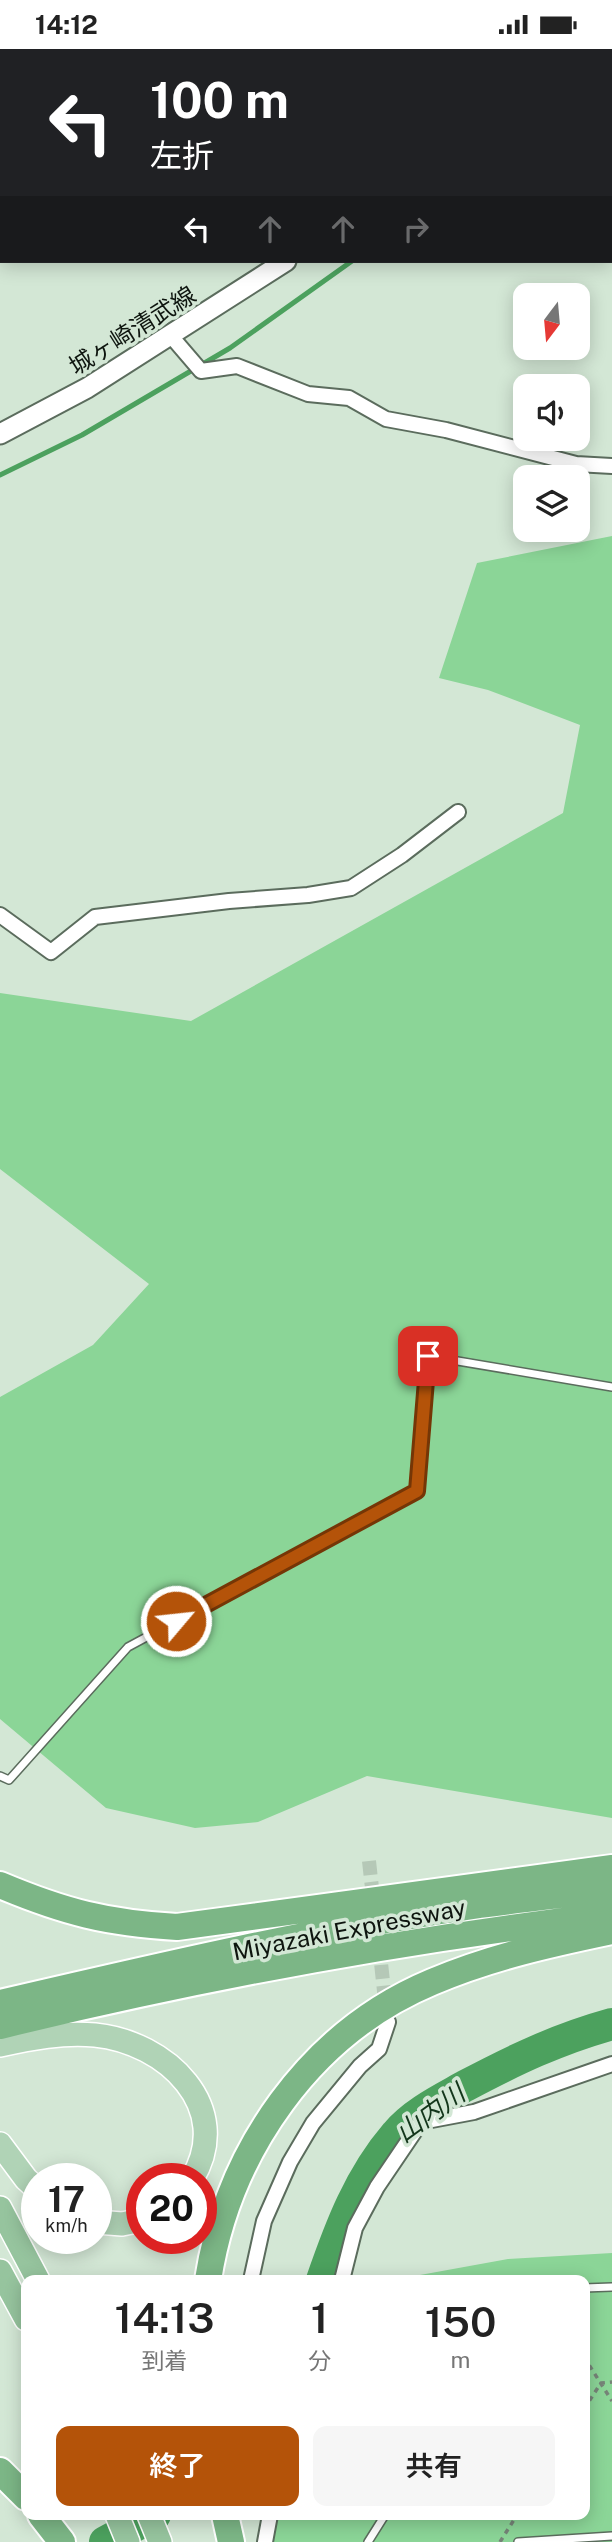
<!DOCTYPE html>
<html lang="ja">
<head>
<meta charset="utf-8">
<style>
	:root { --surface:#fff; --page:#f6f6f6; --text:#222; --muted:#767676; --accent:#b45309 }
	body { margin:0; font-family:"Public Sans","Noto Sans JP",sans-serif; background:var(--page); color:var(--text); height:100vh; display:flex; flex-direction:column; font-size:26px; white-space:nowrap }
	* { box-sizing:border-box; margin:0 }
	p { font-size:23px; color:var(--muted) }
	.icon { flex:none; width:38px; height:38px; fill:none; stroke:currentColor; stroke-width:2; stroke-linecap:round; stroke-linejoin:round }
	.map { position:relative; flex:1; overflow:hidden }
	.details { position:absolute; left:21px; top:2226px; width:569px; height:245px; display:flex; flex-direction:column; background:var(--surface); border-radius:14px; box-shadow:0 4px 18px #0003 }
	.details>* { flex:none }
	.hud { position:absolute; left:0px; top:0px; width:612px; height:214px; box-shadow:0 4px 18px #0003; background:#202124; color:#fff; overflow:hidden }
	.needle { width:46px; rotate:196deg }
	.fabs { position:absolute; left:513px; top:234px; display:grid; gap:14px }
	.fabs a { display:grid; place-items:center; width:77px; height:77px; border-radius:14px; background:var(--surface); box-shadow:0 4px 18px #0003; font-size:35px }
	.speed { position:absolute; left:21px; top:2114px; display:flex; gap:14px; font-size:35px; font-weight:700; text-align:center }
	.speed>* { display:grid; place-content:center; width:91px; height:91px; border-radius:50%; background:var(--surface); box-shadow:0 4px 18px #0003; line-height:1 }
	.speed small { font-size:18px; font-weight:400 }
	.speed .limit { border:10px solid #d22; background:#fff; color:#111 }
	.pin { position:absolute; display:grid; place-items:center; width:60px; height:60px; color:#fff; margin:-30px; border-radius:14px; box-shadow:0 4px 10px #0006 }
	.me { position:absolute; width:77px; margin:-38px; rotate:62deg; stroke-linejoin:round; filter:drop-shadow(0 0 5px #0008) }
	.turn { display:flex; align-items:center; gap:24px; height:147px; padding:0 35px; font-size:32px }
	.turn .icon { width:91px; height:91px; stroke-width:2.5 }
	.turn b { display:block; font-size:49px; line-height:60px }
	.lanes { display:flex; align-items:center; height:66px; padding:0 35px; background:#0003; justify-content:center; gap:35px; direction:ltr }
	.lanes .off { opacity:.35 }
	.eta { display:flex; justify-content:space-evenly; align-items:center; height:119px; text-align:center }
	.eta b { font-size:42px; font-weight:600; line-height:49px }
	.primary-button { display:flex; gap:14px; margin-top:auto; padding:14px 35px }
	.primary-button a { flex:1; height:80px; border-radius:14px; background:var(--accent); color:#fff; font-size:28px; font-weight:600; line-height:80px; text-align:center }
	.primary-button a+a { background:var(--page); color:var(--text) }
	.status { display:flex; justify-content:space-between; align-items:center; height:49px; padding:0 35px; background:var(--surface); direction:ltr }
	.status svg { height:19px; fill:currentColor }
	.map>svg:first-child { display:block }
	.green { fill:#8bd597 }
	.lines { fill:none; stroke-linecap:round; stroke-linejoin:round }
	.stream { stroke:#4ca15e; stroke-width:5 }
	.river { stroke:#4ca15e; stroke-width:32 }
	.minor-tunnel { stroke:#b5c8b7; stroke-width:14; stroke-dasharray:14 7; stroke-linecap:butt }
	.service-casing { stroke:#5b6c5d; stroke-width:10 }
	.minor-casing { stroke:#5b6c5d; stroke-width:18 }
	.secondary-casing { stroke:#5b6c5d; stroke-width:23 }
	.primary-casing { stroke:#fff; stroke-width:26 }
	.trunk-casing { stroke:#fff; stroke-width:26 }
	.motorway-casing { stroke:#fff; stroke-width:30 }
	.path { stroke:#768478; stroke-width:3.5; stroke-dasharray:5 5; stroke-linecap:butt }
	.service { stroke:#fff; stroke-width:7 }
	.minor { stroke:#fff; stroke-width:14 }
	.secondary { stroke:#fff; stroke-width:19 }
	.primary { stroke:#b0d3b6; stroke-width:23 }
	.trunk { stroke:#96c49e; stroke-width:23 }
	.motorway { stroke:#7cb686; stroke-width:26 }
	.route-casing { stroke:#753606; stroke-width:18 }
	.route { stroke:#b45309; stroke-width:12 }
	.labels { text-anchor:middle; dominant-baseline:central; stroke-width:7; stroke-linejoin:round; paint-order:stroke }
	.street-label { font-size:24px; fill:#0e150f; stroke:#d3e7d5 }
	.water-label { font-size:26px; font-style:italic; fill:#13361b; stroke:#d3e7d5 }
</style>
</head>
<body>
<div class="status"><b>14:12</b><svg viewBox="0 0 49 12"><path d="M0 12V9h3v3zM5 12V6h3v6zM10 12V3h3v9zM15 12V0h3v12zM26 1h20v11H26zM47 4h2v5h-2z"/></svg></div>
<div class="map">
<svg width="612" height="2493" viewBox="0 0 612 2493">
	<rect width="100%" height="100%" fill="#d3e7d5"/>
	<path class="green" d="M612 487V1769L367 1727 258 1773 195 1779 106 1759 0 1670V1348L93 1296 149 1235 0 1120V944L191 972 563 764 580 676 488 641 439 629 477 514Z
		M612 2204V2493H272L276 2466H584V2231H403L409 2228 508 2210Z"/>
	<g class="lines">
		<path class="stream" d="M611 83 612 82
			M0 426 82 386 230 299 352 212"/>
		<path class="river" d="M322 2231C340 2179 359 2128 396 2085 413 2064 442 2050 465 2037 514 2011 558 1990 612 1975
			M105 2493 155 2466"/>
		<path class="minor-tunnel" d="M369 1812 374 1857
			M379 1895 386 1961"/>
		<g class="service-casing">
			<path id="service" d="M0 1727 9 1731 128 1598 417 1442 428 1307 612 1338
				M584 2239 612 2238
				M368 2493 385 2466
				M518 2493 612 2487"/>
		</g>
		<g class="minor-casing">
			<path id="minor" d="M219 0 220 2
				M171 287 201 322 237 317 308 345 349 349 386 370 446 381 576 415 612 417
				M0 866 51 903 95 868 229 852 308 846 351 839 402 806 458 763
				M251 2231 264 2172 290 2113 313 2074 360 2017 379 2000 388 1973
				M342 2231 355 2179 377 2138 421 2073 474 2063 612 2015
				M265 2493 270 2466"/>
		</g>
		<g class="secondary-casing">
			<path id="secondary" d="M611 51H612
				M0 385 87 339 286 212"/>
		</g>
		<g class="primary-casing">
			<path id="primary" d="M0 1996C31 1989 63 1983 95 1986 166 1993 235 2058 192 2130
				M0 2095 26 2130 37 2140
				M96 2173 122 2175 142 2171"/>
		</g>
		<g class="trunk-casing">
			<path id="trunk" d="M0 2159 38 2231
				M0 2222 26 2270
				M117 2466 128 2493
				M149 2466 160 2493"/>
		</g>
		<g class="motorway-casing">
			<path id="motorway" d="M0 1836C64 1863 107 1874 177 1878L612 1819
				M0 1954C159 1917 318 1880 480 1856 524 1850 568 1845 612 1840
				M0 1977C201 1928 406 1890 612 1866
				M208 2231C228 2102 310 1984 432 1933 491 1908 550 1895 612 1882
				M0 2422 26 2448
				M41 2466 62 2493
				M225 2466 231 2493"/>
		</g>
		<path class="path" d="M584 2308 612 2352
			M584 2360 601 2334 612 2333
			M500 2493 517 2466"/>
		<use href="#service" class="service"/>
		<use href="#minor" class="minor"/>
		<use href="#secondary" class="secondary"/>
		<use href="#primary" class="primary"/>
		<use href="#trunk" class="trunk"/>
		<use href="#motorway" class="motorway"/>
	</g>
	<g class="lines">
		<g class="route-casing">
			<path id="route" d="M176 1572 417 1442 428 1307"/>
		</g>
		<use href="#route" class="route"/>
	</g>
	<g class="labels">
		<g class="street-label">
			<text transform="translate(132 281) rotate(-32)">城ヶ崎清武線</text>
			<text transform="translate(349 1880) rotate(-11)">Miyazaki Expressway</text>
		</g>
		<g class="water-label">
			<text transform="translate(430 2064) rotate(-36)">山内川</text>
		</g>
	</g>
</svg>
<div class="fabs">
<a><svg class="needle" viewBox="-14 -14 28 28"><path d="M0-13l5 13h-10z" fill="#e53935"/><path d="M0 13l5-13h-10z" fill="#767676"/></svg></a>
<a><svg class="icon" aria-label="sound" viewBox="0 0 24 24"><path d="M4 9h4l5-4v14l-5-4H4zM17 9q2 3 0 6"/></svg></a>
<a><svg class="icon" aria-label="layers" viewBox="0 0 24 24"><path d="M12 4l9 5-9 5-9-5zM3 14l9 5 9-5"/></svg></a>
</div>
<div class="speed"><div>17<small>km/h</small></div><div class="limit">20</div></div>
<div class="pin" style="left:428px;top:1307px;background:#d93025"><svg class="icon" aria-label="arrive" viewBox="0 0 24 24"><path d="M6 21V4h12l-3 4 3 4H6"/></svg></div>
<svg class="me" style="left:176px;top:1572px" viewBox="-20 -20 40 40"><circle r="17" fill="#b45309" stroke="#fff" stroke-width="3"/><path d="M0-11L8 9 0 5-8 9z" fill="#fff"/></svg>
<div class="hud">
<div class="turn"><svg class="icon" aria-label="left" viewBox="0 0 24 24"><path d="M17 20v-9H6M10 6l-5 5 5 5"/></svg><div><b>100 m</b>左折</div></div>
<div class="lanes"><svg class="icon" aria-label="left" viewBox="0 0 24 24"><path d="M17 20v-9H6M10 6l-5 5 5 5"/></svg><svg class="icon off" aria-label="ahead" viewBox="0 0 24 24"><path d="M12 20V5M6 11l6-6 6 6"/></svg><svg class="icon off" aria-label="ahead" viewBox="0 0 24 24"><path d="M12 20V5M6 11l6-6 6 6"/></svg><svg class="icon off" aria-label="right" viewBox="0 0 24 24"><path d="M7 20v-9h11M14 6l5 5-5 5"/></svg></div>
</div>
<section class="details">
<div class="eta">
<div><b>14:13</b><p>到着</p></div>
<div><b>1</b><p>分</p></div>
<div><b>150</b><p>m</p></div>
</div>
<div class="primary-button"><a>終了</a><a>共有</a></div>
</section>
</div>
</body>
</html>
